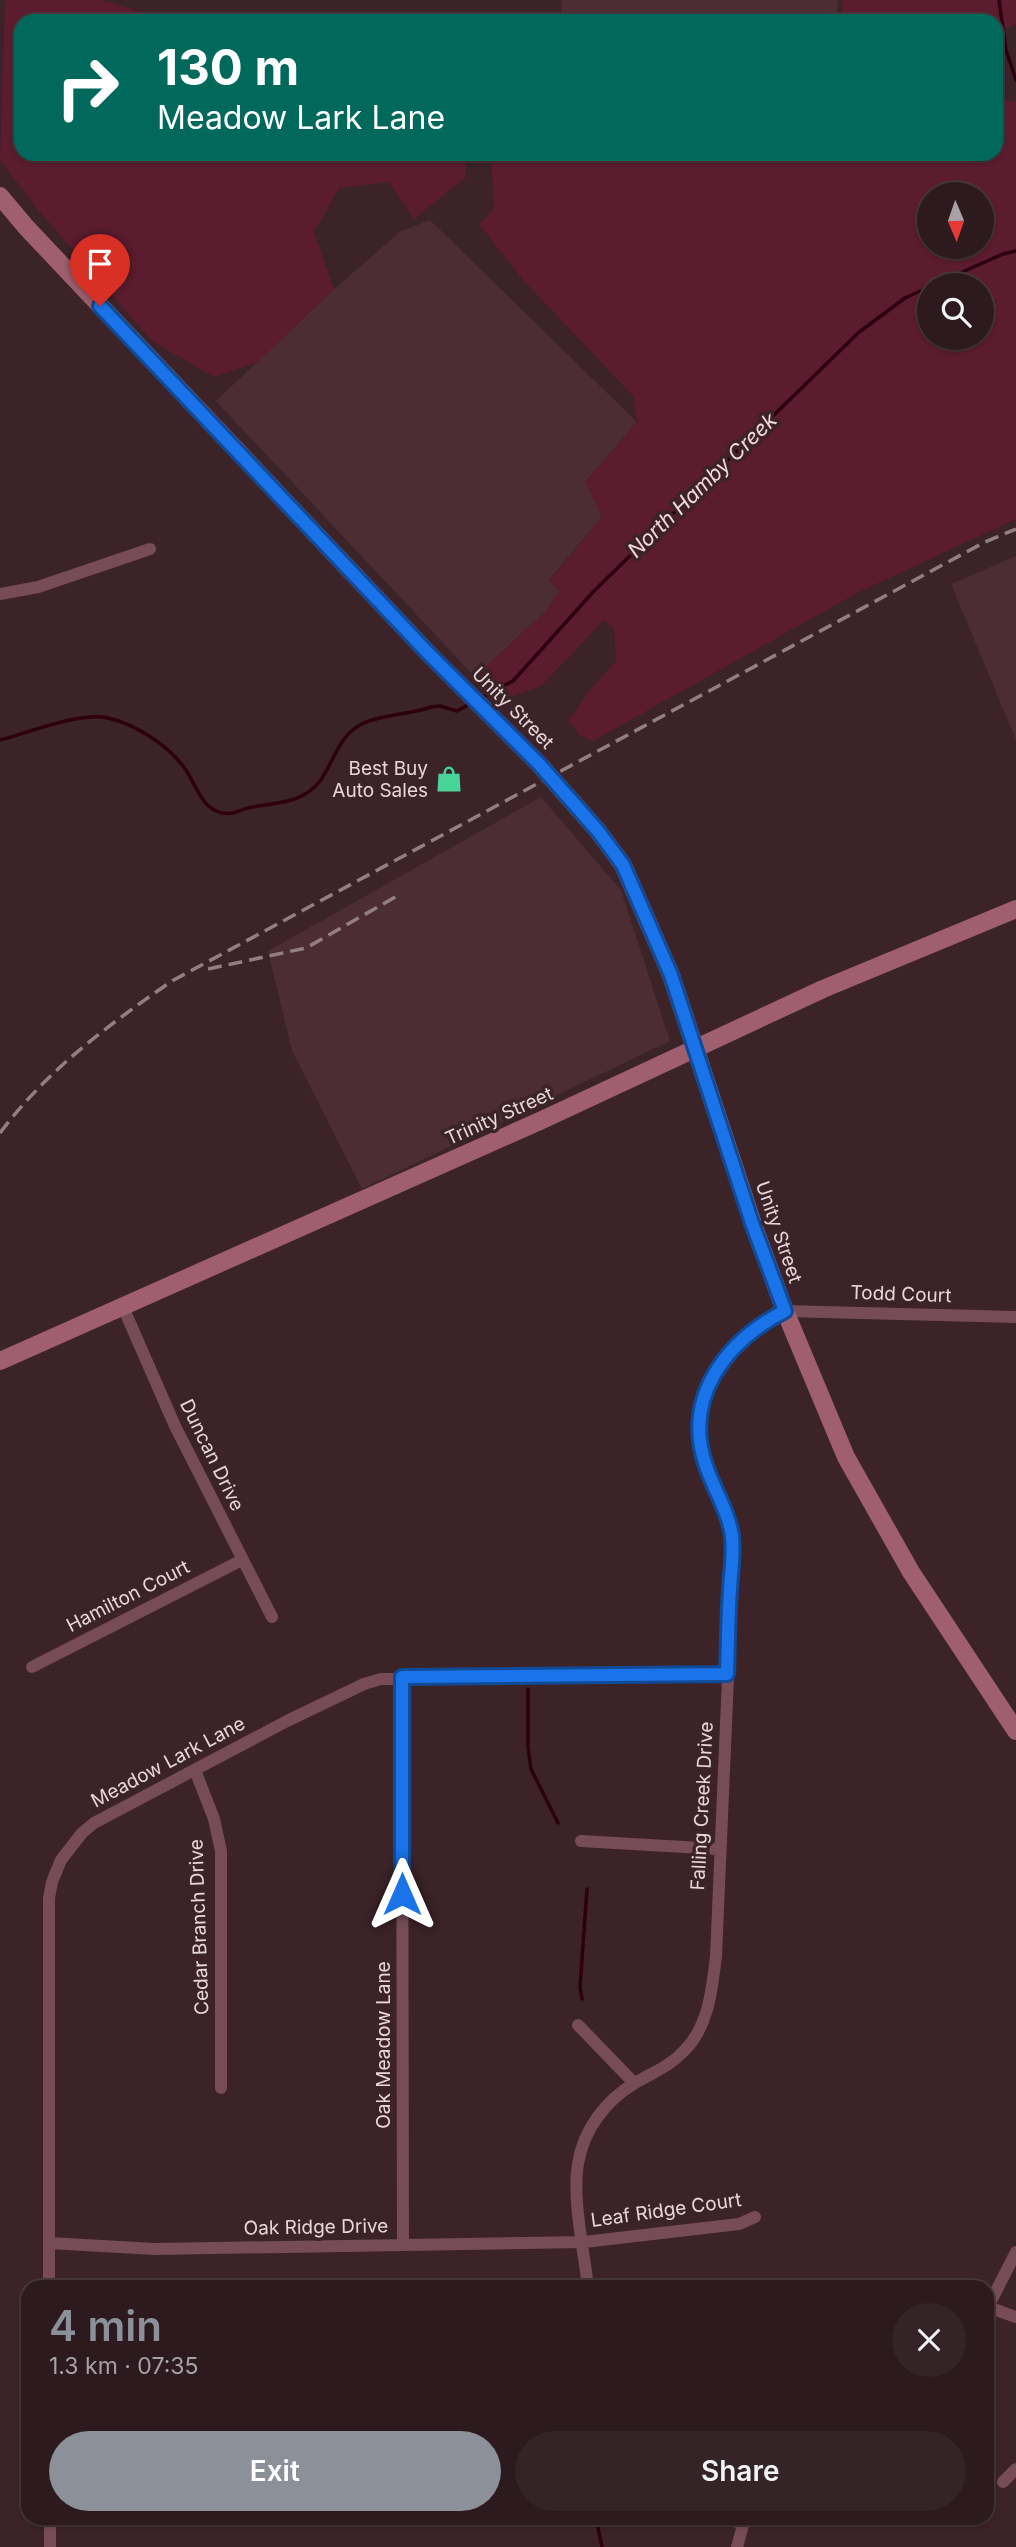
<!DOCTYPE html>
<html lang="en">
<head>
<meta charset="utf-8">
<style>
	:root { --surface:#2c1a1e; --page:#342327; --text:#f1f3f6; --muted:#a6a1a4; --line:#48383c; --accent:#8c9099 }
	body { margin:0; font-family:Inter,sans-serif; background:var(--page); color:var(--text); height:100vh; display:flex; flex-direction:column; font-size:26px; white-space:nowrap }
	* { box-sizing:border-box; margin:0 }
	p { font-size:23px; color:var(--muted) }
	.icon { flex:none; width:38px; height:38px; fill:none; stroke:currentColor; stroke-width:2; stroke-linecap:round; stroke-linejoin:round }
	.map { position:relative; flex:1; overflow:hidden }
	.side { position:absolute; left:21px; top:2280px; width:973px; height:245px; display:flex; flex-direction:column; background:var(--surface); border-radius:21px; box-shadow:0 2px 5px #0004,0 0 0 2px var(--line) }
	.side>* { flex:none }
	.guide { position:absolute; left:14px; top:14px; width:989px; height:147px; border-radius:21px; box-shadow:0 2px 5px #0004,0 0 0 2px var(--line); background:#00695c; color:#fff; overflow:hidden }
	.needle { width:46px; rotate:178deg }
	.fabs { position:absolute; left:917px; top:182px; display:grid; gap:14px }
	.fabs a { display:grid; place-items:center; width:77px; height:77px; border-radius:50%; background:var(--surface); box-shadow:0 2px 5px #0004,0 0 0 2px var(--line); font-size:35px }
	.pin { position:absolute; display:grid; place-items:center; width:60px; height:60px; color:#fff; margin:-72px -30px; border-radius:50% 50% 50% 0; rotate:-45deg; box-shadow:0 0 7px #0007 }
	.pin .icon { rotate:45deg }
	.me { position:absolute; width:77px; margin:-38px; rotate:0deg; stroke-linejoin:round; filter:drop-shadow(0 0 5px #0008) }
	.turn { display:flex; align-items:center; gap:24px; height:147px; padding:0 28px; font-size:32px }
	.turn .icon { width:91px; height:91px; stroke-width:2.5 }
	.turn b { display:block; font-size:49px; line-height:60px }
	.round { display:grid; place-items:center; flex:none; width:74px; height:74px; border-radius:37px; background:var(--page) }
	.head { display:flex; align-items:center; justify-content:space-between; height:119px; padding:0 28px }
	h1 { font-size:42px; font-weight:600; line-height:52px; color:var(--accent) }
	.button { display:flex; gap:14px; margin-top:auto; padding:14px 28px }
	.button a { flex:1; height:80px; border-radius:42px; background:var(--accent); color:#fff; font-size:28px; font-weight:600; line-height:80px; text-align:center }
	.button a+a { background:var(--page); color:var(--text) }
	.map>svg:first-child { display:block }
	.built { fill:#4b2d33 }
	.green { fill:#5a1c2e; fill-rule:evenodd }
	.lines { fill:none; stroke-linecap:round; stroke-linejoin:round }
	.stream { stroke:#2c000f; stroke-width:3.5 }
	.street { stroke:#764d56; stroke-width:12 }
	.secondary { stroke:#a05f6e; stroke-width:18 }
	.rail { stroke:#937f83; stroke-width:3.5; stroke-dasharray:14 7; stroke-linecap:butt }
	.route-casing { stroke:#114b97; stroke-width:18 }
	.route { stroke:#1a73e8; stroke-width:12 }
	.labels { text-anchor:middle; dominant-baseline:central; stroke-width:7; stroke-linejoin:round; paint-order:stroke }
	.street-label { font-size:19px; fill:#e8d7da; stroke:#3b2328 }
	.poi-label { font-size:19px; fill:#e8d7da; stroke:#3b2328; text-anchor:end }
	.water-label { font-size:21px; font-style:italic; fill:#f3d7dc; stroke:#3b2328 }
</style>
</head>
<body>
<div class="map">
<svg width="1016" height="2547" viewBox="0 0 1016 2547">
	<rect width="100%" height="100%" fill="#3b2328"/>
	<path class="built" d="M561 0H838L836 21H562Z
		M430 220 637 422 586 481 602 517 549 580 560 591 547 610 475 677 216 401 334 289 401 231Z
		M1016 556V740L951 584Z
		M541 797 621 890 670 1041 362 1189 292 1051 268 951Z"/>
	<path class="green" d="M5 0H101L152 15 259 21H21V154H465L466 177 414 219 389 182 339 188 314 232 334 289 258 362 214 377 152 341 39 211 0 160Z
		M842 0H1016V24L996 32V21H840Z
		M996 98 1016 102V519L857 593 593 741 580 735 569 721 589 691 616 661 614 628 604 620 541 686 500 701 475 677 547 610 559 591 549 581 602 517 586 481 637 422 633 396 524 281 479 224 494 209 491 154H996ZM982 194V247H929V194ZM929 285H982V338H929Z"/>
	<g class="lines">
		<path class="stream" d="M999 0 1006 50 1016 80
			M933 285 1003 254 1016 251
			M486 695 513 681 594 591 858 333 905 298 929 287
			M0 740C27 733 82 711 108 718 135 724 166 744 183 766 197 783 202 818 233 813 238 812 243 809 248 808 275 802 301 805 320 781 334 762 338 737 360 725 381 714 409 715 431 707L440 706 457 711 468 705
			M528 1689V1747L531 1769 558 1823
			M582 1999 580 1987 587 1889
			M596 2518 602 2547"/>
		<path class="street" d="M0 594 38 587 150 549
			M123 1307 175 1426 272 1617
			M32 1667 242 1560
			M402 1677 403 2245
			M195 1770 214 1819 221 1851V2088
			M581 1841 718 1849
			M578 2025 634 2083
			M49 2243 155 2249 584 2242 739 2224 755 2217
			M49 2287V1898L52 1882 61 1860 82 1833 94 1823 287 1721 364 1684 381 1679 727 1674
			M588 2287C584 2251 572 2199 578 2164 583 2130 606 2100 635 2083 652 2073 670 2066 684 2051 709 2026 712 1989 716 1956L733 1561C732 1545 732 1528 727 1513 722 1496 710 1481 705 1464 684 1394 726 1342 785 1311L1016 1317
			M988 2307 1016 2252
			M988 2307 1016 2317
			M1003 2482 1016 2469
			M50 2518V2547
			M727 2518 742 2524
			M737 2547 745 2518"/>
		<path class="secondary" d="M0 196 26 227 428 653 539 764 598 831 623 865 671 975 754 1227 785 1311 846 1457 911 1572 1016 1731
			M0 1361 542 1120 823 989 1016 909"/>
		<path class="rail" d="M208 969 306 948 397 896
			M0 1133C46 1071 108 1025 172 981L985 542 1016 529"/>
	</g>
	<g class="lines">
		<g class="route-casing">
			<path id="route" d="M100 306 428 653 539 764 598 831 623 865 671 975 752 1223 785 1311C726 1341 682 1398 706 1466 714 1490 728 1510 732 1536 734 1554 731 1571 730 1589 728 1617 728 1646 727 1674L402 1677V1894"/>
		</g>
		<use href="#route" class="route"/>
	</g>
	<defs>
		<g id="shop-bare" transform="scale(2.1)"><path d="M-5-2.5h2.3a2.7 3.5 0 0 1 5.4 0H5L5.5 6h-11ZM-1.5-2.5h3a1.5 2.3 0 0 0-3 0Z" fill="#49d49c" stroke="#3b2328" stroke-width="2.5" paint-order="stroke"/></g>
	</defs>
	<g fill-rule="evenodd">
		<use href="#shop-bare" x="449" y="779"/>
	</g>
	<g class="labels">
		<g class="street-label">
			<text transform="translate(513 708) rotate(45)">Unity Street</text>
			<text transform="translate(499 1116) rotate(-24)">Trinity Street</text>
			<text transform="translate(779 1232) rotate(71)">Unity Street</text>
			<text transform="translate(901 1294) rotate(2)">Todd Court</text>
			<text transform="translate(212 1455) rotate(64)">Duncan Drive</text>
			<text transform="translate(128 1596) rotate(-27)">Hamilton Court</text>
			<text transform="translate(168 1762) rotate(-28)">Meadow Lark Lane</text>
			<text transform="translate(702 1806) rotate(-87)">Falling Creek Drive</text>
			<text transform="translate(199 1927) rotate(-92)">Cedar Branch Drive</text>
			<text transform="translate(383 2045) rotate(-90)">Oak Meadow Lane</text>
			<text transform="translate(666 2210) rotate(-8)">Leaf Ridge Court</text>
			<text transform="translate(316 2227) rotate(-1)">Oak Ridge Drive</text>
		</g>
		<g class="poi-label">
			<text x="428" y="768">Best Buy<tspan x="428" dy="22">Auto Sales</tspan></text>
		</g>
		<g class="water-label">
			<text transform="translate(702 485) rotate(-44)">North Hamby Creek</text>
		</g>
	</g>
</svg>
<div class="fabs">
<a><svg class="needle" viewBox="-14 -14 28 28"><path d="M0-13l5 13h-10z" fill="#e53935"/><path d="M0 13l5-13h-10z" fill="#a6a1a4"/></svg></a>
<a><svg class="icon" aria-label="search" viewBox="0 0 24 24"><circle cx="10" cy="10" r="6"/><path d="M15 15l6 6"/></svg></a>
</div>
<div class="pin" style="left:100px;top:306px;background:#d93025"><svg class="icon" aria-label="arrive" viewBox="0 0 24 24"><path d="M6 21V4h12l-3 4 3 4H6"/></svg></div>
<svg class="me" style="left:402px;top:1894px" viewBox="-20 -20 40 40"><path d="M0-17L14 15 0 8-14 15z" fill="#1a73e8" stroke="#fff" stroke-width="4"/></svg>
<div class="guide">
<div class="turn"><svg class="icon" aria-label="right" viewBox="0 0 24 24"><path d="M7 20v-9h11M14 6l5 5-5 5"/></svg><div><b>130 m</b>Meadow Lark Lane</div></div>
</div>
<section class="side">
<div class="head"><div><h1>4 min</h1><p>1.3 km · 07:35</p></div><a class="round"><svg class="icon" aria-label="close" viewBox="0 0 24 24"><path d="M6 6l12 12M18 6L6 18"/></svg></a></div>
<div class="button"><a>Exit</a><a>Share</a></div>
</section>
</div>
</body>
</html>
